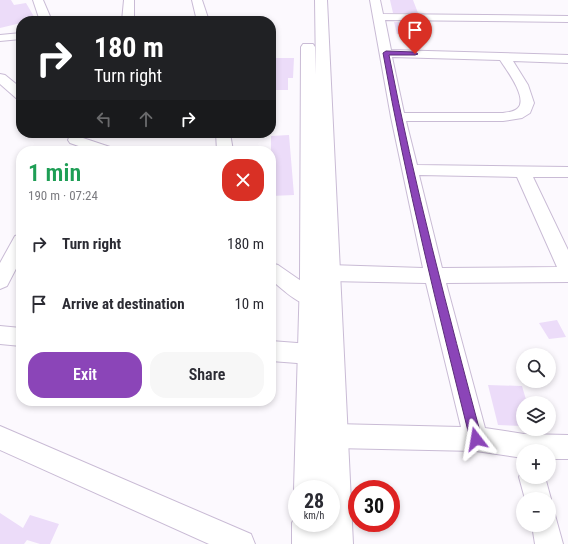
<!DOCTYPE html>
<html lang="en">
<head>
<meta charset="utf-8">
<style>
	:root { --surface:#fff; --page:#f7f7f7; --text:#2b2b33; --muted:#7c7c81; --accent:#8b45b8 }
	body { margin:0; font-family:"Roboto Condensed",sans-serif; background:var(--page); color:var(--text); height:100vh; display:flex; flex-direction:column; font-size:15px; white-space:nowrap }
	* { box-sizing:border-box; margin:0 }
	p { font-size:13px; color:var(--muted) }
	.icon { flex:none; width:22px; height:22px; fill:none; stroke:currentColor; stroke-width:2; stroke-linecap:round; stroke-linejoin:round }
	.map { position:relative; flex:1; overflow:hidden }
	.sheet { position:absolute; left:16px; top:146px; width:260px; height:260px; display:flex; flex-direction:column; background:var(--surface); border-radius:16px; box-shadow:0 2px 6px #0003 }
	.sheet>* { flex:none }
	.hud { position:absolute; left:16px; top:16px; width:260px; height:122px; border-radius:16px; box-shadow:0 2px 6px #0003; background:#202124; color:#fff; overflow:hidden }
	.tools { position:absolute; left:516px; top:348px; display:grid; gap:8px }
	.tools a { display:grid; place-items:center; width:40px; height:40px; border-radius:50%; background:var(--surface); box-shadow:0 2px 6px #0003; font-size:20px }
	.speed { position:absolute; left:288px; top:480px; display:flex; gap:8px; font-size:20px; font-weight:700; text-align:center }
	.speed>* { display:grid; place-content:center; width:52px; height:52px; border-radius:50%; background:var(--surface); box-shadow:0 2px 6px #0003; line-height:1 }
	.speed small { font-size:10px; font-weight:400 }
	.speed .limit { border:6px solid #d22; background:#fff; color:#111 }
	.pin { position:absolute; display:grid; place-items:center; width:34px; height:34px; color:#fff; margin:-41px -17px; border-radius:50% 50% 50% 0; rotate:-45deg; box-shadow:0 0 4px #0007 }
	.pin .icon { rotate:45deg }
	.me { position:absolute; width:44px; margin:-22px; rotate:346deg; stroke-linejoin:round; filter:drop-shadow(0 0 3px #0008) }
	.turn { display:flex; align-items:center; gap:14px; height:84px; padding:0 12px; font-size:18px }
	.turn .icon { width:52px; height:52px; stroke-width:2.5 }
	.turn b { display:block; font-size:28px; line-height:34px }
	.lanes { display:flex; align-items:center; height:38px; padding:0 12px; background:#0003; justify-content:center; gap:20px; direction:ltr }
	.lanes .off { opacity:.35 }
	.round { display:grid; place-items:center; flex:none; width:42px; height:42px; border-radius:16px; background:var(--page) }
	.overview { display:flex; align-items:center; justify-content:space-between; height:68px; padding:0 12px }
	h1 { font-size:24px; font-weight:600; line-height:30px; color:#1e9e55 }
	.primary-button { display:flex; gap:8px; margin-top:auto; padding:8px 12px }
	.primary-button a { flex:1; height:46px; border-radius:16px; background:var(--accent); color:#fff; font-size:16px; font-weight:600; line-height:46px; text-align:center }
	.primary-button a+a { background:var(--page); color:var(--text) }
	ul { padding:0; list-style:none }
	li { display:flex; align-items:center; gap:12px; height:60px; padding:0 12px }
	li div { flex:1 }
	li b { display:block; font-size:15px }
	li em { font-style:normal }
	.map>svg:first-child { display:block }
	.building { fill:#ecdcf9 }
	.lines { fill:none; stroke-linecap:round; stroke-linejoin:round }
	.minor-casing { stroke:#c9bbd5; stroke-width:2 }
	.primary-casing { stroke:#c9bbd5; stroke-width:2 }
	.minor { fill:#fff; fill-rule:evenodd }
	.primary { fill:#fff; fill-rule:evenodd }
	.route { fill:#8b45b8; stroke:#5a2d78 }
</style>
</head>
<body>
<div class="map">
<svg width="568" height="544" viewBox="0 0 568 544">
	<rect width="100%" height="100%" fill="#fcf9fe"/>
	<path class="building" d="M0 0H11L14 5 26 3 36 20 21 21V23L0 28Z
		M390 0H413L418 13H393Z
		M394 22H421L426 34H397Z
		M271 58H294L293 78H288V90H271Z
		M289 135 294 195 271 196V136Z
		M557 320 566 337 549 339 539 323Z
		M488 385 522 386 527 403H523V426L498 425Z
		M0 513 23 528 30 515 59 524 50 544H40L27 540 24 544H0Z"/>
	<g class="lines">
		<g class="minor-casing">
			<path id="minor" d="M33 0H43L52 21H40Z
				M124 0H134V21H122Z
				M192 0H202L209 21H197Z
				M370 0H380L383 14 568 16V22L385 20 391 50 568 55V63L513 61 528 85 534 103 530 113 522 118 503 121H406L417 165 568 167V177H533L568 250V282L446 283 485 428 524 434 568 435V459H549V451H523V458L476 451 334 448 325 445 322 436 325 427 334 424 461 427 426 283 329 281 322 278 319 273 322 268 329 265 423 268 391 117ZM392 57 500 60C506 69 528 98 518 108 514 112 508 112 503 113H404ZM419 175 517 177 557 267 442 268Z
				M21 33V39L0 41V35Z
				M0 74 5 75 21 88V99L16 98 0 84Z
				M71 133H85L83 138 113 148 116 151H93L70 143 68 140Z
				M216 133H230L233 151H217Z
				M21 234V259L7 286 0 289V263L15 236Z
				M271 263 278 265 317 292 320 298 317 304C301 309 283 289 271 280Z
				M0 326 21 328V346L0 344Z
				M271 341 310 344 318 347 321 354 318 361 310 364 271 361Z
				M0 426 251 534 255 544H209L0 450Z
				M523 468V477H545L551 499 549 504V499H525L519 477Z
				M549 513 555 515 563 544H535L532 525H549Z"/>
		</g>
		<g class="primary-casing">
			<path id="primary" d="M315 0H327L353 544H292V523L297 512V523H331V489H297V496L294 489 300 278 301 47 303 44H313L315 47 316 75Z"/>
		</g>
		<use href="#minor" class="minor"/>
		<use href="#primary" class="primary"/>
	</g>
	<path class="route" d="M386 51 415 52 418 54 415 55H389C414 184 448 312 482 439L480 443 476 445 472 443 470 439C438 311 406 183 383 53Z"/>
</svg>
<div class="tools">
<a><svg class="icon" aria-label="search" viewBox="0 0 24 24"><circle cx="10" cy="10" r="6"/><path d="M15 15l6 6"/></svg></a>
<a><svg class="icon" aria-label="layers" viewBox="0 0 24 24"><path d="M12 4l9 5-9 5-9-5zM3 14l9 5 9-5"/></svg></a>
<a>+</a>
<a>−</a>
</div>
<div class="speed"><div>28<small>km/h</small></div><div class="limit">30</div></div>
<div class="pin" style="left:415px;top:54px;background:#d93025"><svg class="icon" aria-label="arrive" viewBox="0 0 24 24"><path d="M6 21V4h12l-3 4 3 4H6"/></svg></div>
<svg class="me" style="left:476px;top:439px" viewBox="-20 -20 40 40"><path d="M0-17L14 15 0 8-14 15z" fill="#8b45b8" stroke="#fff" stroke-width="4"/></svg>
<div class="hud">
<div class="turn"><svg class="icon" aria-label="right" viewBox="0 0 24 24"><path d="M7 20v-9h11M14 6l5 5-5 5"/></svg><div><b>180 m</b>Turn right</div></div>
<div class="lanes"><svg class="icon off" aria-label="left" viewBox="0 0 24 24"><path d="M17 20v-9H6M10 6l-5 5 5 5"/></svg><svg class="icon off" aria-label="ahead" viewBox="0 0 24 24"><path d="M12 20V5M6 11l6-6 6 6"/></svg><svg class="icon" aria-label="right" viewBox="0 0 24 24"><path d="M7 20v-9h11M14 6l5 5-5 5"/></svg></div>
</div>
<section class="sheet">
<div class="overview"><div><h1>1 min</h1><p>190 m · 07:24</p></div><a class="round" style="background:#d93025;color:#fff"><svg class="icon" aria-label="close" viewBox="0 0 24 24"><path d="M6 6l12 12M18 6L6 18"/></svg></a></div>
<ul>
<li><svg class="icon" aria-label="right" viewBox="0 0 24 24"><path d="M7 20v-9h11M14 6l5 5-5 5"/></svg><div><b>Turn right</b></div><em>180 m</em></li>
<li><svg class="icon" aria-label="arrive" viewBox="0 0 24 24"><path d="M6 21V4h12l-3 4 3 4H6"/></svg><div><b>Arrive at destination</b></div><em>10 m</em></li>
</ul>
<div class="primary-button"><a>Exit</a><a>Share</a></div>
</section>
</div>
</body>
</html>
